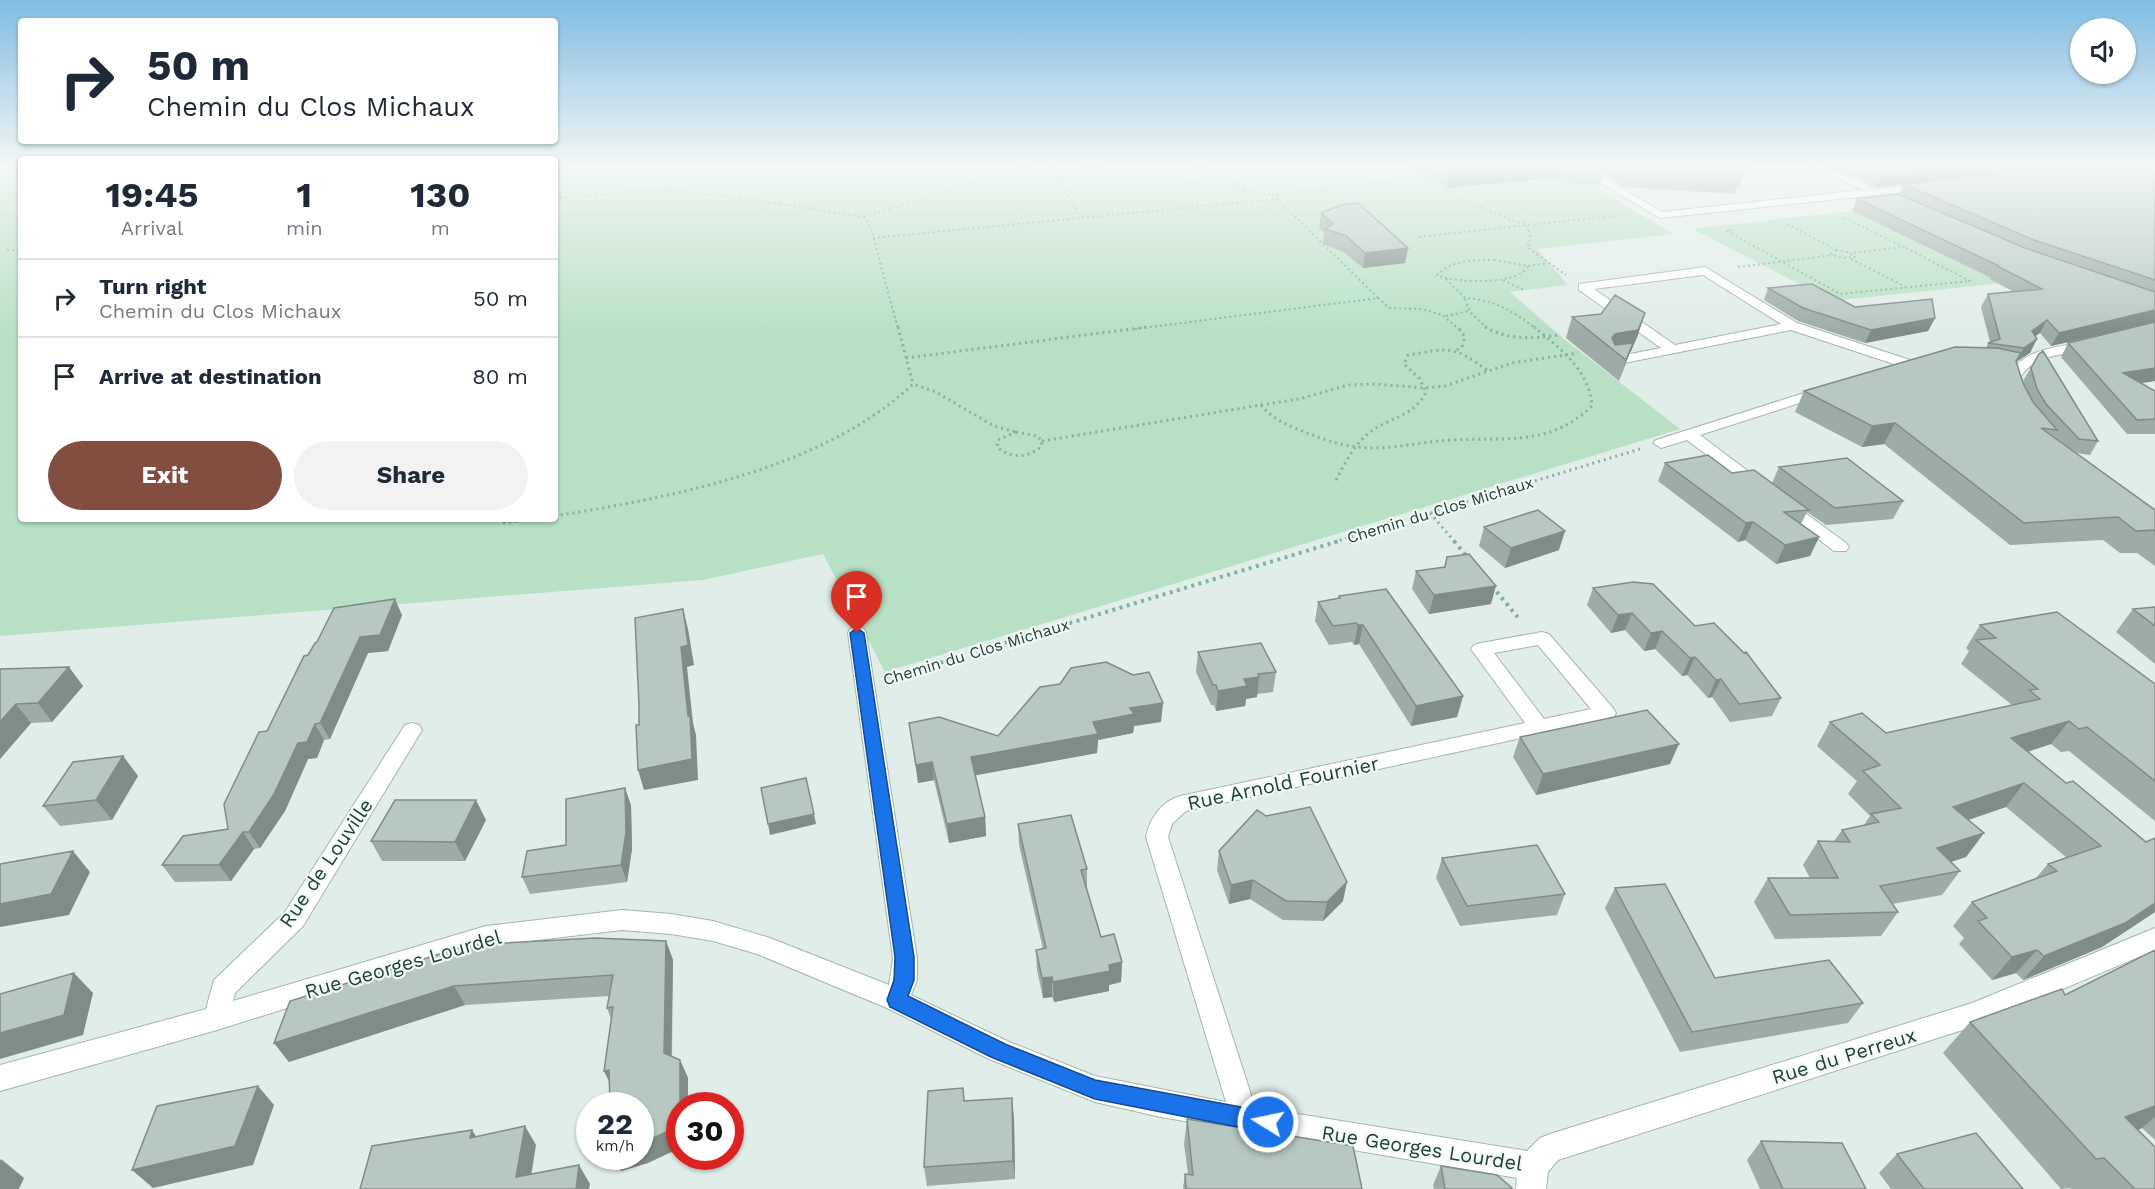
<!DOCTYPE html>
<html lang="en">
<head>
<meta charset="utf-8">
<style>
	:root { --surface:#fff; --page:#f2f2f3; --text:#1f2937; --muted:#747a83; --line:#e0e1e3; --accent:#834e42 }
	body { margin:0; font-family:"Work Sans",sans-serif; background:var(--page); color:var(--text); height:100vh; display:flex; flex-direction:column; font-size:22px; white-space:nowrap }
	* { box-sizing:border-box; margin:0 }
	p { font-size:20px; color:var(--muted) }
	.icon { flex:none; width:33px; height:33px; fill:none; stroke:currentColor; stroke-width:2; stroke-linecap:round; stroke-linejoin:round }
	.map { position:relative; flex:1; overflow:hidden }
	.sheet { position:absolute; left:18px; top:156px; width:540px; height:366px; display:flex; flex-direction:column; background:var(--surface); border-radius:6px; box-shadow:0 2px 4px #0004 }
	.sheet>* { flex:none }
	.banner { position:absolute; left:18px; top:18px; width:540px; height:126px; border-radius:6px; box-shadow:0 2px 4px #0004; background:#fff; color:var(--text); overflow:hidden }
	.tools { position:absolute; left:2070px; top:18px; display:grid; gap:12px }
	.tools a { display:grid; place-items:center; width:66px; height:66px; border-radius:50%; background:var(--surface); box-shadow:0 2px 4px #0004; font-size:30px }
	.speed { position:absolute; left:576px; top:1092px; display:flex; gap:12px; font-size:30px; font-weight:700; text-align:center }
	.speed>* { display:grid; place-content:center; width:78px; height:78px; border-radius:50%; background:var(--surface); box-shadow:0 2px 4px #0004; line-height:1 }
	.speed small { font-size:15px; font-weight:400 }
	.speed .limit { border:9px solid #d22; background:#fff; color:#111 }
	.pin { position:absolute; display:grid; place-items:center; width:51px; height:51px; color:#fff; margin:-62px -26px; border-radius:50% 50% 50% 0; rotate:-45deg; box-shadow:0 0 6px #0007 }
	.pin .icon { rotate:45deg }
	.me { position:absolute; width:66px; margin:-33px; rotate:280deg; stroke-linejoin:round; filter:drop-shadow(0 0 4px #0008) }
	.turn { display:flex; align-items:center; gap:21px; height:126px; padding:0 30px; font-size:27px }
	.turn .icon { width:78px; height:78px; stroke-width:2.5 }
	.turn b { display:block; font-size:42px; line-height:51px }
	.eta { display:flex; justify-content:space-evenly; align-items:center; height:102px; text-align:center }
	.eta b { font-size:36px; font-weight:700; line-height:42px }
	.primary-button { display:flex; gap:12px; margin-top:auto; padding:12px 30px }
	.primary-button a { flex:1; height:69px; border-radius:36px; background:var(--accent); color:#fff; font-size:24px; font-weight:700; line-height:69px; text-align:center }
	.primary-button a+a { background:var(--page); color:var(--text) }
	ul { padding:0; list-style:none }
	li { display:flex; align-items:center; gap:18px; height:78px; padding:0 30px; border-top:2px solid var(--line) }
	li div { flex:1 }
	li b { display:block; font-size:22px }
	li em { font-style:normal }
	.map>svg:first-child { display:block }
	.green { fill:#b8e0c4 }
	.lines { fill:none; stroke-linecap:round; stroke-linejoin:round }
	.minor-casing { stroke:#a3b6b0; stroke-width:2 }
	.path-far2 { stroke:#7fb4a4; stroke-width:2; stroke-dasharray:2 3; stroke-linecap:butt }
	.path-far1 { stroke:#7fb4a4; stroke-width:3; stroke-dasharray:2 4; stroke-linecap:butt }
	.path { stroke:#7fb4a4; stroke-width:4; stroke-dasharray:3 4.5; stroke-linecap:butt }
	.minor { fill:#fff; fill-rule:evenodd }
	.wall { fill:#9daca6 }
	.shaded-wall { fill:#7f8c87 }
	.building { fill:#b6c8c1; stroke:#7f8c87; stroke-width:1.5 }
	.route { fill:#1a73e8; stroke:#114b97; stroke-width:1.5 }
	.labels { text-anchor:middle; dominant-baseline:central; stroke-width:4.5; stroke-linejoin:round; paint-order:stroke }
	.street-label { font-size:16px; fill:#204038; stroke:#f2f9f6 }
	.near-street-label { font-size:20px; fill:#204038; stroke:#f2f9f6 }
</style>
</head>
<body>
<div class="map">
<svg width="2155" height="1189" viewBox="0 0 2155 1189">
	<rect width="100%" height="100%" fill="#e1ede8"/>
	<path class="green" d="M0 165H21V519H555V165H1559L1673 234 1537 249 1568 285 1510 292 1564 339 1680 429 885 672 823 554 703 580 0 636Z
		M1851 211 2001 283 1832 301 1693 229Z"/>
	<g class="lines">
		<g class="minor-casing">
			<path id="minor" d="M1570 165H1583L1662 212 1863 190 1808 165H1822L1877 189 1924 184 1929 187 1924 190 1660 218Z
				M1705 267 1797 323 1913 361 1915 364 1908 368 1903 367 1791 330 1614 365 1609 364 1607 361 1609 358 1661 348 1579 290V284ZM1703 275 1781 324 1675 345 1594 289Z
				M2087 342 2094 346 2092 349C2067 355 2036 353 2021 376L2024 392 2022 395 2017 396 2010 392 2007 376C2026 348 2056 347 2087 342Z
				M1823 387 1830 391 1828 394 1700 435 1765 484 1767 487 1765 490H1753L1687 440 1661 448 1653 443 1656 440Z
				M1784 500 1790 502 1846 543 1849 547 1846 551H1834L1778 508 1776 505 1778 502Z
				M857 627 864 629 866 633 917 958V980L911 995 1007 1041 1095 1076 1226 1102 1146 837C1150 818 1161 802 1180 796L1525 723 1471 649 1474 645 1481 643 1542 632 1549 634 1613 708 1616 713 1613 718 1186 811 1172 824 1168 837 1255 1107 1527 1151 1540 1138 1550 1134 1972 1003 2155 928V950L1975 1026 1558 1160 1548 1172 1546 1189H1516L1517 1178 1161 1117 1095 1102 989 1059 887 1008 757 954 713 941 671 934 622 930 486 946 217 1030 0 1091V1065L206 1009 214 980 285 912 405 725 412 723 419 725 422 730 303 926 235 993 233 1001 486 926 622 910 671 914 713 921 770 938 889 985 893 958 848 633 850 629ZM1538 645 1591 709 1544 719 1494 653Z"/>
		</g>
		<path class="path-far2" d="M1050 165 1081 218
			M1080 165 1273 195
			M1197 165 1245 189
			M1407 165C1444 192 1484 211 1527 225L1531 238 1527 247 1566 275
			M555 198 664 190 742 198 864 217 871 228 898 329
			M864 217 1030 165
			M1844 218 1904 247 1852 253
			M1787 224 1834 249
			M1732 230 1727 231 1840 294 1970 281 1904 247
			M1419 237 1621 215
			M873 238 1276 199
			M7 250H21
			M1836 250 1848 252 1855 257 1843 258 1831 254Z
			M1851 259 1906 287
			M1494 260 1528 266C1518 286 1455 283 1437 275 1452 260 1474 260 1494 260Z
			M1528 266 1548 263
			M1738 267 1833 255
			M1446 279 1465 298C1494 300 1514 311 1536 329
			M1503 280 1524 290
			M1378 298 1389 308 1421 309 1442 315 1459 329
			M1465 299 1470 312 1488 329
			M1446 316 1469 311
			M1135 329 1378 298 1273 195 1435 176"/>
		<path class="path-far1" d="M898 327 913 384
			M1485 327C1508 340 1533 339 1558 335
			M1457 350 1462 347 1465 337 1458 327
			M906 358 1147 327
			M1261 405 1299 399 1348 385 1375 384 1425 388 1445 386 1512 363 1578 353
			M1016 432 1037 436 1042 441 1041 447C1027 458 1011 459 997 447L998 440Z
			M1042 441 1261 405C1273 420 1290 426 1307 433 1321 438 1336 444 1351 446 1384 452 1417 442 1451 440 1504 437 1550 447 1592 406 1590 371 1560 348 1534 327
			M1336 480C1345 463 1354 445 1369 433 1389 417 1414 417 1426 392L1419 378 1404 364 1408 355C1450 348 1453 345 1488 371
			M1430 513 1455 542
			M555 516C673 497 823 469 913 384L936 392 994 426 1016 432
			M503 523 537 519
			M1334 542 1640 449"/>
		<path class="path" d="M1454 541 1468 558
			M1492 586 1520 620
			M890 678 1339 541"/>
		<use href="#minor" class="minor"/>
	</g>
	<path class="wall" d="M1414 165H1744L1746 168 1739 186H1737L1734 194 1624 187 1603 174 1600 185 1571 183 1561 177 1447 188Z
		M1826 165H2155V322L2051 346 2040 333 2035 336 2030 353 2016 362 2023 383 2025 388 2023 381 2039 354 2098 441 2090 455 2077 453 2155 510V566L2137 553H2120L2103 540 2010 545 1884 444 1862 447 1795 412 1804 391 1986 348 1988 343 1990 342 1981 307 1988 294 2014 292 1990 279 1991 278 1852 211 1857 199 1898 194 1903 184 1877 187Z
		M1321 213 1408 248 1405 263 1363 268 1344 252 1323 244 1324 233 1319 228Z
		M1768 288 1855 307 1935 318 1928 331 1865 343 1798 321 1764 300Z
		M1572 317 1638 335 1631 351 1630 352 1619 381 1566 338Z
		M2155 322V381L2141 383 2155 391V434H2127L2061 357 2068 343Z
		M1665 463 1732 473 1772 483 1779 467 1903 501 1893 519 1826 525 1807 512 1801 524 1819 537 1810 556 1776 564 1745 540 1738 542 1658 481Z
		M1484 527 1559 550 1505 568 1479 546Z
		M1445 567 1491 604 1429 614 1412 589 1416 571Z
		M1593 588 1695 626 1781 698 1772 716 1730 722 1712 697 1708 698 1687 675 1682 676 1655 649 1644 651 1625 630 1611 633 1587 605Z
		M1339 596 1463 696 1457 717 1411 726 1359 644 1354 645 1352 642 1329 645 1315 621 1318 602 1338 599Z
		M2155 607V664L2116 632 2133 609Z
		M402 615 388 651 368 653 330 739 324 740 317 758 308 759 285 811 260 848 254 849 231 881 175 882 162 865 228 829 267 731 308 655 317 642Z
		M1980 625 2155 684V821L2069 751 2061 752 2051 744 2028 752 2066 783 2146 842 2155 838V912L2102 947 2023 980 2016 973 1992 980 1959 944 1964 938 1953 926 1972 902 2035 879 2048 864 2067 858 2006 807 1968 820 1984 833 1966 857 1951 862 1960 871 1942 895 1892 904 1898 912 1881 936 1775 939 1754 902 1768 878H1810L1803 865 1818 841H1834L1842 830 1864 825 1870 816 1848 794 1857 781 1817 746 1830 722 1886 733 2012 705 1961 664 1969 651 1966 648Z
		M1198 652 1276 672 1273 692 1257 694V697L1246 699 1245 706 1216 711 1214 705H1211L1196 672Z
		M0 669 83 686 52 722 31 723 0 759Z
		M1161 722 1134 726 1133 733 1098 740 1097 753 975 775 985 817 986 836 949 843 934 780 918 783 909 723 998 736Z
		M1520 737 1670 764 1536 795 1513 757Z
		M123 756 138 776 112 820 60 826 43 806Z
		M631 805 632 849 627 882 530 894 522 877 566 845Z
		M486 820 465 861H382L371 841Z
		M1018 824 1087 869V889L1101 937 1122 962 1121 982 1109 985V991L1054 1002 1052 997 1043 998 1037 970 1036 950 1043 949 1019 845Z
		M1219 851 1343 901 1323 921 1283 920 1250 899 1229 904 1217 870Z
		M1442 858 1565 894 1557 915 1460 926 1436 878Z
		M1615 888 1715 978 1863 1003 1848 1023 1680 1052 1605 908Z
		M666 941 673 960 672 1056 680 1060 688 1078 648 1163 621 1171 611 1019 607 1008 609 996 465 1005 289 1062 274 1043 290 1001Z
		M2155 950V1140L2142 1128 2138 1130 2155 1189H2071L2070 1188 2061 1189 1943 1053 1970 1022 2065 995Z
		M964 1101 1014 1117 1015 1179 927 1186 924 1167Z
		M1187 1119 1362 1189H1183L1185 1174H1188L1184 1144Z
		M1761 1141 1866 1189H1760L1747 1160Z
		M1897 1154 2023 1189H1891L1879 1173Z
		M1441 1166 1512 1189H1434L1433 1185Z"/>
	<path class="shaded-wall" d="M1501 165H1564L1561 177 1447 188 1451 170Z
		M1985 165H1999L1994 175 1877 187 1882 175Z
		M1408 248 1405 263 1363 268 1365 253Z
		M2155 310V322L2051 346 2059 333Z
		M1645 313 1638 335 1631 351 1630 352 1619 381 1626 360 1619 354 1612 338 1615 334Z
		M1935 318 1928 331 1865 343 1871 330Z
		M2047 320 2040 333 2024 344 2032 331Z
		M2037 339 2030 353 2016 362 2024 348Z
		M2155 368V381L2114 387 2123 373Z
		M1895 423 1884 444 1862 447 1872 426Z
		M1753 522 1745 540 1738 542 1746 523Z
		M1565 531 1559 550 1505 568 1511 548Z
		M1819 537 1810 556 1776 564 1785 545Z
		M1496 586 1491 604 1429 614 1434 595Z
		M395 599 402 615 388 651 368 653 330 739 320 723 360 637Z
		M683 609 688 629 694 665 687 667 693 723 696 735 698 780 644 790 638 770 688 716 681 647Z
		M1632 613 1625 630 1611 633 1618 615Z
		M1358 625H1363L1359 644 1354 645Z
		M1662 631 1655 649 1644 651 1651 633Z
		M1695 657 1687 675 1682 676 1690 658Z
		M69 667 83 686 52 722 38 703Z
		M1259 677 1257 697 1246 699 1245 706 1216 711 1218 691 1244 679Z
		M1721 679 1712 697 1708 698 1716 680Z
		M1463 696 1457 717 1411 726 1416 706Z
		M1163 703 1161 722 1134 726 1133 733 1098 740 1097 753 972 776 971 757 1093 722 1130 708Z
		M16 704 31 723 0 759V722Z
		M2069 721 2051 744 1994 762 2011 738Z
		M315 724 324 740 317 758 308 759 285 811 260 848 249 832 298 743Z
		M1679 744 1670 764 1536 795 1543 774Z
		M123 756 138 776 112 820 96 800Z
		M932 762 934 780 918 783 916 765Z
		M2024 783 2006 807 1936 831 1953 807Z
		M625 788 631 805 632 849 627 882 621 865Z
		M476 800 486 820 465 861 455 842Z
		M814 814 816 824 770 835 768 824Z
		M985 817 986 836 949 843 947 824Z
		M243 832 254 849 231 881 219 865Z
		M1984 833 1966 857 1920 872 1937 848Z
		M73 851 90 872 69 915 0 927V904Z
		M1253 880 1250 899 1229 904 1231 885Z
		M1347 882 1343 901 1323 921 1327 902Z
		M2155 903V912L2102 947 2023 980 2044 956Z
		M666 941 673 960 671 1072 664 1053Z
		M2037 950 2016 973 1992 980 2012 957Z
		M1122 962 1121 982 1109 985V991L1054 1002 1053 982 1109 965Z
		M74 973 93 993 83 1035 0 1059V1033Z
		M1052 977V997L1043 998 1042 978Z
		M454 986 465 1005 289 1062 274 1043Z
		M680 1060 688 1078V1106H680Z
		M609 1070 613 1090 604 1071Z
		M258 1086 274 1105 253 1165 153 1188 132 1170Z
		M1012 1098 1014 1117 1015 1179 1013 1161Z
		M2155 1106V1117L2142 1128 2091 1148 2125 1117Z
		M525 1126 536 1145 529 1189 516 1177Z
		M680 1126V1148L648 1163 621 1171 614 1156H640V1144Z
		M472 1130 484 1149 470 1138Z
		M1 1159 24 1178 19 1189H0V1161Z
		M579 1165 590 1184 589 1189H576Z"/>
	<path class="building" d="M1444 165H1501L1451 170Z
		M1576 165H1602L1605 167Z
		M1624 165H1744L1746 168 1738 167 1740 171H1738L1740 175 1629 169Z
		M1858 165H1985L1882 175Z
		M2002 165H2155V280L2034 240 1903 184 2003 173 2006 168Z
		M1898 194 2025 248 2155 292V310L2059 333 2047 320 2032 331 2037 339 2024 348 1988 343 2000 339 1988 294 2042 289 1997 266H1999L1857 199Z
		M1358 203 1408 248 1365 253 1346 236 1325 229 1333 224 1321 213 1341 205Z
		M1812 284 1855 307 1932 299 1935 318 1871 330 1803 308 1768 288Z
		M1615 295 1645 313 1638 330 1615 334 1612 338 1615 345 1633 343 1626 360 1572 317 1601 314Z
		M2155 322V368L2123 373 2155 391V419L2137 420 2068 343Z
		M1955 347 1997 348 2021 353 2016 361 2023 383 2033 402 2057 430 2041 428 2155 510V532L2153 530 2136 531 2118 517 2024 523 1895 423 1872 426 1804 391Z
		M2043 351 2098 441 2079 439 2046 404 2037 389 2031 368 2039 354Z
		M1708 455 1732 473 1754 470 1809 510 1784 512 1819 537 1785 545 1753 522 1746 523 1665 463Z
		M1847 458 1903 501 1835 508 1779 467Z
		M1538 510 1565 531 1511 548 1484 527Z
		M1469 554 1496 586 1434 595 1416 571 1445 567 1447 557Z
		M1633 582 1653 584 1695 626 1714 623 1744 653 1746 652 1781 698 1739 704 1721 679 1716 680 1695 657 1690 658 1662 631 1651 633 1632 613 1618 615 1593 588Z
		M1386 589 1463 696 1416 706 1363 625H1358L1356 623 1333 626 1318 602 1340 598 1339 596Z
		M395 599 380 635 360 637 320 723 315 724 307 742 298 743 274 794 249 832H243L219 865H162L183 836 228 829 224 804 259 732 267 731 304 656 308 655 315 643 317 642 334 608Z
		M2155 607V626L2133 609Z
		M683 609 688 645 681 647 688 716 690 715 692 759 638 770 636 725H639V705L635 618Z
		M2057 612 2155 684V781L2087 727 2079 729 2069 721 2011 738 2066 783 2073 781 2146 842 2155 838V903L2125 923 2044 956 2037 950 2012 957 1978 921 1987 918 1972 902 2057 871 2048 864 2101 846 2024 783 1953 807 1984 833 1937 848 1960 871 1880 886 1898 912 1790 915 1768 878H1838L1818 841 1850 842 1842 830 1879 822 1871 814 1901 808 1863 771 1880 765 1830 722 1862 713 1886 733 2040 699 2029 690 2038 689 1976 640 1996 638 1980 625Z
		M1261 643 1276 672 1258 674 1259 677 1244 679 1247 686 1218 691 1216 685H1213L1198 652Z
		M1106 662 1133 675 1149 672 1163 703 1130 708 1134 714 1093 722 1098 734 971 757 985 817 947 824 932 762 916 765 909 723 939 717 998 736 1040 687 1060 684 1071 668Z
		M69 667 38 703 16 704 0 722V669Z
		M1647 710 1679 744 1543 774 1520 737Z
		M123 756 96 800 43 806 73 762Z
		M806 778 814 814 768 824 761 788Z
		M625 788 626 832 621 865 522 877 527 851 566 845V799Z
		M395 800H476L455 842 371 841Z
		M1310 807 1347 882 1327 902 1286 901 1253 880 1231 885 1219 851 1257 810 1266 816Z
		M1071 815 1087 869 1081 870 1101 937 1114 934 1122 962 1109 965 1110 971 1053 982 1052 977 1042 978 1036 950 1046 948 1018 824Z
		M1537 845 1565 894 1467 906 1442 858Z
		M73 851 51 894 0 904V864Z
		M1665 884 1715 978 1829 960 1863 1003 1692 1032 1615 888Z
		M595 938 666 941 664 1053 680 1060V1126L640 1144V1106H610L609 1070 604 1071 613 1007 607 1008 613 975 454 986 274 1043 290 1001 468 945Z
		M2155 950V1106L2125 1117 2155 1147V1189H2135L2104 1158 2096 1159 1970 1022 2062 989 2065 995Z
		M74 973 64 1015 0 1033V994Z
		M258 1086 235 1146 132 1170 157 1106Z
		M963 1088 964 1101 1012 1098 1013 1161 924 1167 928 1091Z
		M1187 1119 1353 1146 1362 1189H1186L1185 1174 1193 1175Z
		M525 1126 516 1177 579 1165 576 1189H360L372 1146 472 1130 470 1138Z
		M1976 1133 2023 1189H1924L1897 1154Z
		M1761 1141 1842 1143 1866 1189H1783Z
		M1441 1166 1497 1175 1512 1188V1189H1445Z"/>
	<linearGradient id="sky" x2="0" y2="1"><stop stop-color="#80bce1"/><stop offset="0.5" stop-color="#f2f7f5"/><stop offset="1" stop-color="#f2f7f5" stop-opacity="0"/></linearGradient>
	<rect width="2155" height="332" fill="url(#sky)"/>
	<path class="route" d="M857 628 864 633 914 957V980L908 996 1005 1044 1095 1080 1268 1112 1275 1115 1278 1122 1275 1130 1268 1133 1095 1099 991 1057 890 1007 887 1000 894 980 895 957 850 633Z"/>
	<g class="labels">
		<g class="street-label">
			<text transform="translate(1440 510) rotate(-17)">Chemin du Clos Michaux</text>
			<text transform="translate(976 652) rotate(-17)">Chemin du Clos Michaux</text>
		</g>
		<g class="near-street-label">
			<text transform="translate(1283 783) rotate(-12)">Rue Arnold Fournier</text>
			<text transform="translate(326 863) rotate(-56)">Rue de Louville</text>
			<text transform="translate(403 964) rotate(-16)">Rue Georges Lourdel</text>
			<text transform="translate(1844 1056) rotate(-17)">Rue du Perreux</text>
			<text transform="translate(1422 1148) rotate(9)">Rue Georges Lourdel</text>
		</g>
	</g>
</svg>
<div class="tools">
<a><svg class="icon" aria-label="sound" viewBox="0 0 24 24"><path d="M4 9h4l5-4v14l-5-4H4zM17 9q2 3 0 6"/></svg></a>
</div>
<div class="speed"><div>22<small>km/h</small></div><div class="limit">30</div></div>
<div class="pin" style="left:857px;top:633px;background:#d93025"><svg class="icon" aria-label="arrive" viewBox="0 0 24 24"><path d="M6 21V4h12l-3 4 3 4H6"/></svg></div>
<svg class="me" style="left:1268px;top:1122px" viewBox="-20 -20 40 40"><circle r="17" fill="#1a73e8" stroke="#fff" stroke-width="3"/><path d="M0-11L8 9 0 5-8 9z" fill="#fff"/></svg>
<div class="banner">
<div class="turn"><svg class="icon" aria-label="right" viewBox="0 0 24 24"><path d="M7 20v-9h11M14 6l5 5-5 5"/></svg><div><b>50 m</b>Chemin du Clos Michaux</div></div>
</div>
<section class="sheet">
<div class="eta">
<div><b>19:45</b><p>Arrival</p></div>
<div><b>1</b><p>min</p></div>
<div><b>130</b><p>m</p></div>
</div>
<ul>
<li><svg class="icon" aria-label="right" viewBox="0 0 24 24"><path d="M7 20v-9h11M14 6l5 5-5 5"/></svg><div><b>Turn right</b><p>Chemin du Clos Michaux</p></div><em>50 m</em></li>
<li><svg class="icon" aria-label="arrive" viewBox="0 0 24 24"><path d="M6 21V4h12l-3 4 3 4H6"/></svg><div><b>Arrive at destination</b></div><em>80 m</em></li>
</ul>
<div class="primary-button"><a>Exit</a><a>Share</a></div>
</section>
</div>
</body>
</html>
